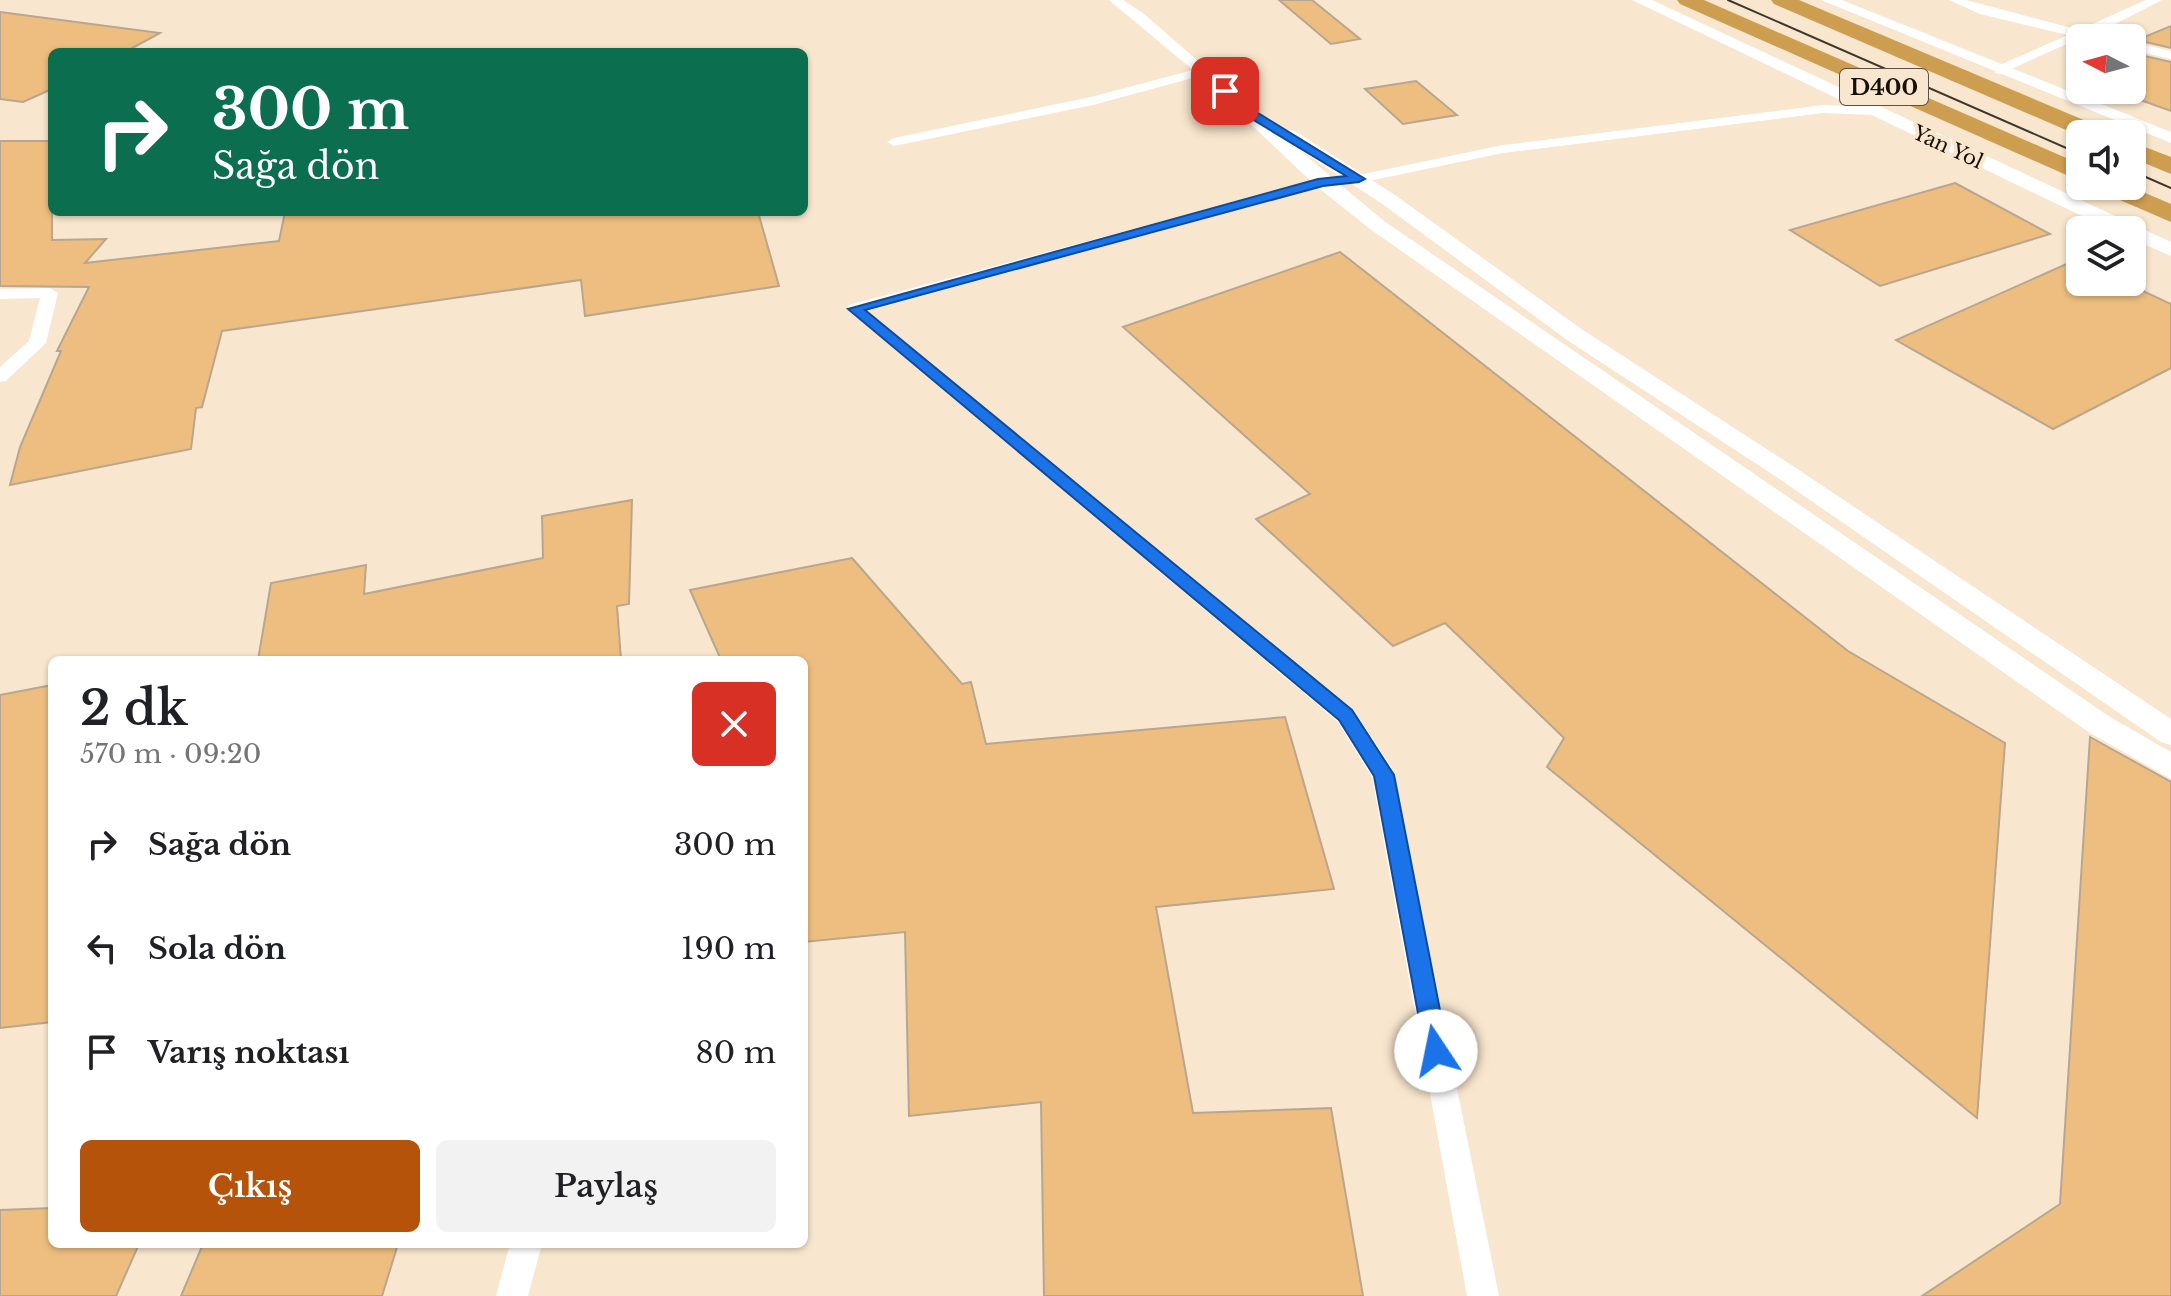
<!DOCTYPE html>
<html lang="tr">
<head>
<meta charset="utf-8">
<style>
	:root { --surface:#fff; --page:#f2f2f2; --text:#202124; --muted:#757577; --accent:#b45309 }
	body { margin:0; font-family:"Libre Baskerville",serif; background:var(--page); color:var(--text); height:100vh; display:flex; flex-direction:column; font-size:30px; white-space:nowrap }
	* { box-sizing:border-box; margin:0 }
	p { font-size:26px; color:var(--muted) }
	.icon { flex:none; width:44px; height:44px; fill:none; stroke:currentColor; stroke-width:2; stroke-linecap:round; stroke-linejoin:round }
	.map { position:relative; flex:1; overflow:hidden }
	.side { position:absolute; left:48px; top:656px; width:760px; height:592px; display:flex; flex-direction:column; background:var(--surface); border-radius:12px; box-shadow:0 2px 6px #0004 }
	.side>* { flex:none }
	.hud { position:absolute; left:48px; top:48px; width:760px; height:168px; border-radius:12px; box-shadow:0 2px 6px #0004; background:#0b6e4f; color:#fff; overflow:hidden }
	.needle { width:52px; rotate:276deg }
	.fabs { position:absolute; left:2066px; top:24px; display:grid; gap:16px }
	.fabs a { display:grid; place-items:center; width:80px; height:80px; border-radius:12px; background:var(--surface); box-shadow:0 2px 6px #0004; font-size:40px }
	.pin { position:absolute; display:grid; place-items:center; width:68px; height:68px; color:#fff; margin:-34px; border-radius:16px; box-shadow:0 4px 12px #0006 }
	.me { position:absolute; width:88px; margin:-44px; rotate:349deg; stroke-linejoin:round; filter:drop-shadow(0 0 6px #0008) }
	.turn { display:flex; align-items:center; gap:28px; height:168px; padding:0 32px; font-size:36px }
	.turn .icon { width:104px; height:104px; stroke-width:2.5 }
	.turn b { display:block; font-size:56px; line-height:68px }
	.round { display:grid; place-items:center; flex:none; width:84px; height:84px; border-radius:12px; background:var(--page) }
	.summary { display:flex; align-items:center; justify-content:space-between; height:136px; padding:0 32px }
	h1 { font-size:48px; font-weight:600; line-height:60px }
	.cta { display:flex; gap:16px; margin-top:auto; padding:16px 32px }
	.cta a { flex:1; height:92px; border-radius:12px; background:var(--accent); color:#fff; font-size:32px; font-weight:600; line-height:92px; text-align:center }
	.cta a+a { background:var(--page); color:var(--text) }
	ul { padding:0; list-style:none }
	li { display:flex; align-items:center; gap:24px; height:104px; padding:0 32px }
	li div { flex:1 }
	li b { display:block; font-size:30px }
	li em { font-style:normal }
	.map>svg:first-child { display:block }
	.building { fill:#edbe7f; stroke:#b8a690; stroke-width:2 }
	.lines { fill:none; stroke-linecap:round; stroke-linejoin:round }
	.minor { fill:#fff; fill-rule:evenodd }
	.tertiary { fill:#fff; fill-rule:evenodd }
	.trunk { fill:#ce9e50; fill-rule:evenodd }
	.tram { stroke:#3f362b; stroke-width:2 }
	.route { fill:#1a73e8; stroke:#114b97; stroke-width:2 }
	.labels { text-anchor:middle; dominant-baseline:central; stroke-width:8; stroke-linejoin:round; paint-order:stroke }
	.far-street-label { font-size:20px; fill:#171008; stroke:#f9e6ce }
	.shield { fill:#f9e6ce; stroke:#5b5043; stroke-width:2 }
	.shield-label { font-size:22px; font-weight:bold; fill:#171008 }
</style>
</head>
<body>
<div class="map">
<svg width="2171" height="1296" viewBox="0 0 2171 1296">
	<rect width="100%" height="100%" fill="#f9e6ce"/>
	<path class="building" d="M1279 0H1312L1360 39 1331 44Z
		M0 12 160 33 125 52H52V89L23 102 0 99Z
		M2171 26V48L2137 40Z
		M2132 53 2171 62V111L2132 97Z
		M1416 81 1457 115 1403 124 1365 89Z
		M0 141H52V240L106 239 85 263 279 241 285 212H758L779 286 585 316 581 280 222 331 202 407 196 408 191 449 10 485 20 447 61 351H57L89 287 0 286Z
		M1955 183 2050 234 1880 286 1790 230Z
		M1340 252 1848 651 2005 743 1977 1118 1547 767 1564 738 1445 623 1393 646 1256 519 1310 494 1123 327Z
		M2080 258V282H2124L2171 304V368L2053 429 1896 340Z
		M632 500 629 604 617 606 621 660H258L271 583 366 565 364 594 543 558 542 516Z
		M852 558 962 684 971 682 986 744 1285 717 1334 889 1156 907 1193 1113 1331 1108 1363 1296H1044L1041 1102 909 1116 905 932 804 942V660H721L690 590Z
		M52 685V1022L0 1028V695Z
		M2090 737 2171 782V1296H1922L2060 1204Z
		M52 1208V1244H139L116 1296H0V1210Z
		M203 1244H398L382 1296H181Z"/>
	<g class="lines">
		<path class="minor" d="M1109 0H1123L1143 13 1251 107V113H1241L1200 76 1093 105 894 146 887 142 894 138 1091 97 1193 70Z
			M1949 0H1966L2079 30 2146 0H2162L2088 38H2080L2000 74 1995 73V67L2068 35 1980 14Z
			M2132 42 2171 51V59L2132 50Z
			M1823 105 1871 107 1878 111 1871 115 1823 113 1503 153 1359 183 1324 186 867 311 1353 709 1392 768 1499 1296H1467L1372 777 1337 721 847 309 849 305 1323 178 1359 175 1503 145Z
			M50 288 58 293 46 343 6 381 0 382V367L29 341 40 298 0 299V289Z
			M510 1244H542L528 1296H496Z"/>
		<path class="tertiary" d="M1632 0H1652L2171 242V256L2132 239V230H2111Z
			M1821 0H1842L2171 132V143Z
			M1246 105 1252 106 1281 133 1289 130 1295 131 1395 195 1583 330 1796 468 2171 719V745L2161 742 1778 478 1567 340 1381 203 1298 149 1384 221 2110 717 2171 752V779L2090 733 1370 229 1316 186 1240 114 1237 110Z"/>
		<path class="trunk" d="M1677 0H1704L2080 164V181L1680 4Z
			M1771 0H1799L2105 129 2108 134 2080 136 1774 4Z
			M2132 142 2171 157V174L2132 158Z
			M2095 186H2129L2171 204V222L2099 191Z"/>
		<path class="tram" d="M1728 0 2080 154
			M2132 171 2171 188"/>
	</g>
	<path class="route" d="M1221 88H1229L1250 108 1365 179 1359 182 1323 186 865 310 1352 710 1394 775 1448 1051 1445 1058 1436 1062 1428 1058 1425 1051 1374 776 1339 720 848 309 1318 179 1346 176 1242 113 1221 93Z"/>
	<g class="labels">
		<g class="far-street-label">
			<text transform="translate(1948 147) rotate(25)">Yan Yol</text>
		</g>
		<rect class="shield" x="1840" y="69" width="88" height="36" rx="6"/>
		<g class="shield-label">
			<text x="1884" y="87">D400</text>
		</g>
	</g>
</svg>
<div class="fabs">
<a><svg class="needle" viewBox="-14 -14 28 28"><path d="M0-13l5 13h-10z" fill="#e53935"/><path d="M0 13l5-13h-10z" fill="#757577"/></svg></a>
<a><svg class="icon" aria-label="sound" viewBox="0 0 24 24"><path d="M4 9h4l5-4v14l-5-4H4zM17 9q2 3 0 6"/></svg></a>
<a><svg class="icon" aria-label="layers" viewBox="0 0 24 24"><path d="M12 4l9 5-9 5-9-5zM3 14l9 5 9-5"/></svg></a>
</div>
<div class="pin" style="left:1225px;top:91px;background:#d93025"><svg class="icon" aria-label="arrive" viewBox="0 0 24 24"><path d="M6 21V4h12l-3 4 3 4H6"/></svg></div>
<svg class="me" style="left:1436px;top:1051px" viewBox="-20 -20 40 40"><circle r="19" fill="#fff"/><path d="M0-13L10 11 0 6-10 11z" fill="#1a73e8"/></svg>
<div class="hud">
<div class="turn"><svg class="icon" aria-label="right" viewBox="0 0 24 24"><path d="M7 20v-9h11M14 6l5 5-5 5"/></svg><div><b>300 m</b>Sağa dön</div></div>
</div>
<section class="side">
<div class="summary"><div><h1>2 dk</h1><p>570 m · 09:20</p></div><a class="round" style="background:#d93025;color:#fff"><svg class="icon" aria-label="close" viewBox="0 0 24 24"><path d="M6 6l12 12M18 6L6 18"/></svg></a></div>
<ul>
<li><svg class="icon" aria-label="right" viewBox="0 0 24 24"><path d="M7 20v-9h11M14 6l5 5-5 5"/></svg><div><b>Sağa dön</b></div><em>300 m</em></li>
<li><svg class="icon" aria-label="left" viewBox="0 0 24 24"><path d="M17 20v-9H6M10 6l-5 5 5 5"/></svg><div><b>Sola dön</b></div><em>190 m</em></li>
<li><svg class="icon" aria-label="arrive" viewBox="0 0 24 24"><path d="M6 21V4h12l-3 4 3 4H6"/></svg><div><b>Varış noktası</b></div><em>80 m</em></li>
</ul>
<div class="cta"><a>Çıkış</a><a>Paylaş</a></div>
</section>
</div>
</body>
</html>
